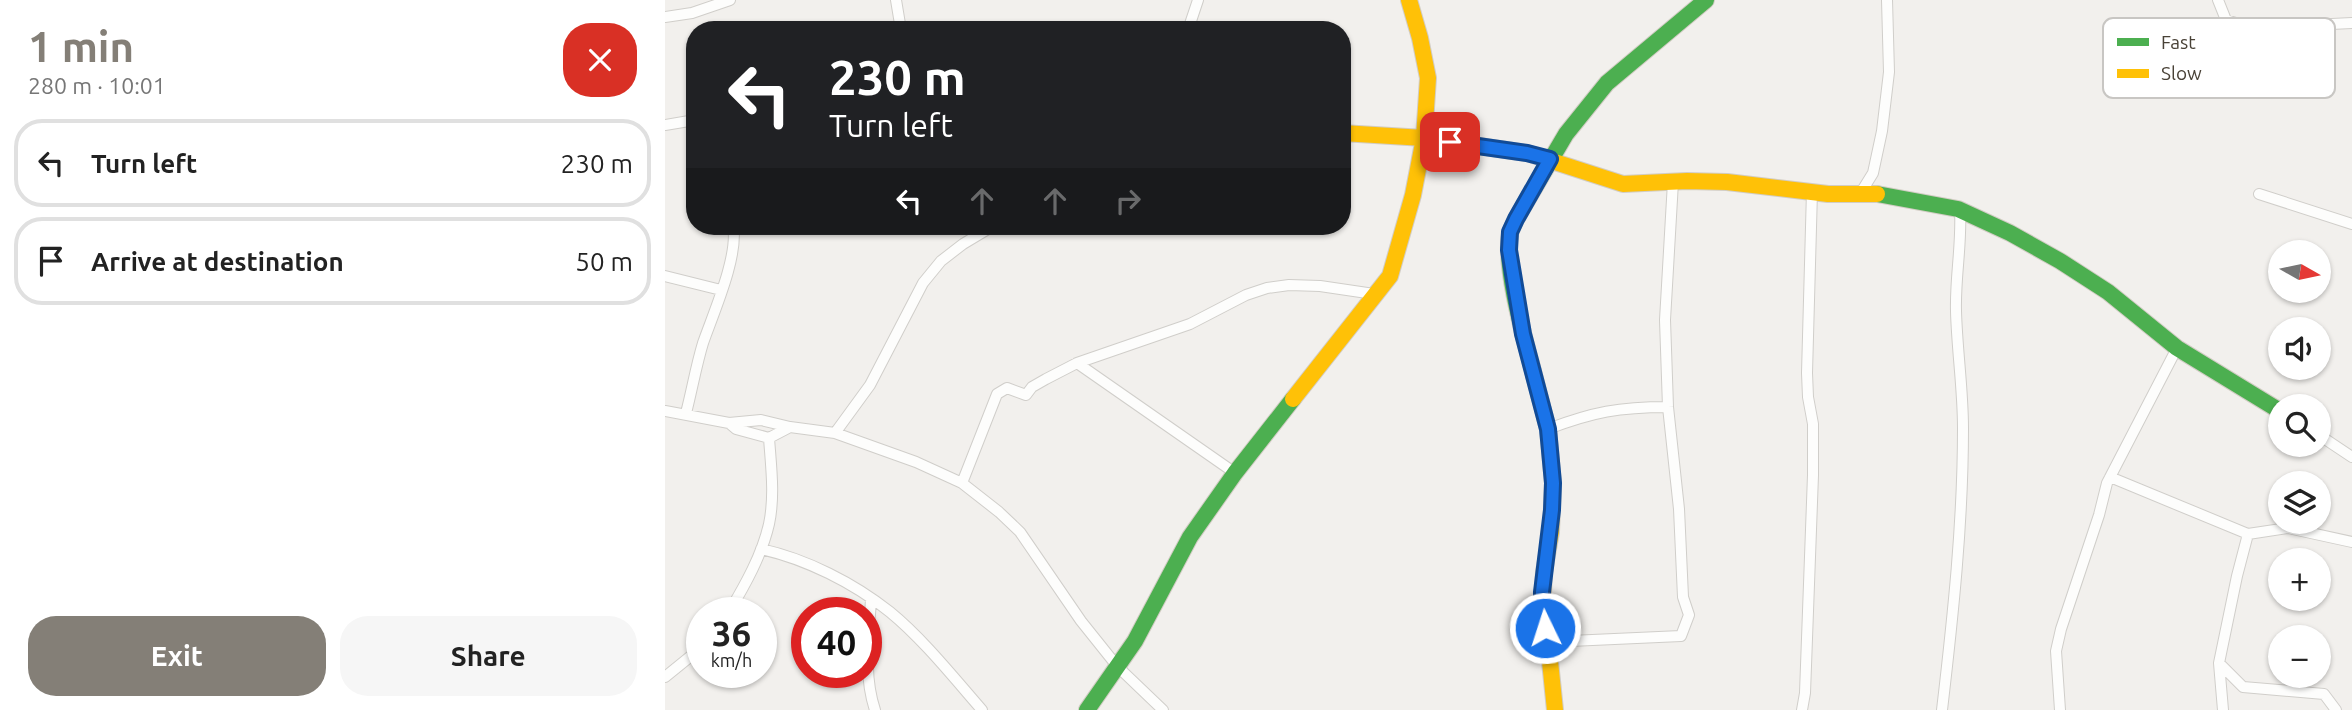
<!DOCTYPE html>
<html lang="en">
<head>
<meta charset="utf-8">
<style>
	:root { --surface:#fff; --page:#f6f6f6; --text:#222; --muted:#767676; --line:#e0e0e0; --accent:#847f77 }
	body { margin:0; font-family:Ubuntu,sans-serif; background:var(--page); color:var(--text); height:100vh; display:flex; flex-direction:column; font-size:26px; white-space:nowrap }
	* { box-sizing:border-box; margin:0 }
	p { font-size:23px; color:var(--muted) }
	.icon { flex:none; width:38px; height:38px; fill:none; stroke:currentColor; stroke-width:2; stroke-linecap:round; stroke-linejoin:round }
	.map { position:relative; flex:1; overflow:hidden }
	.side { display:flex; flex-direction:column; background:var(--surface); width:665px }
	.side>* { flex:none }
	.top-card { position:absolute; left:21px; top:21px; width:665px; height:214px; border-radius:28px; box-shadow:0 2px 5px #0004; background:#202124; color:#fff; overflow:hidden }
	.needle { width:46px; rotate:99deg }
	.buttons { position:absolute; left:1603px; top:240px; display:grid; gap:14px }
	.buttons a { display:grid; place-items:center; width:63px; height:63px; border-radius:50%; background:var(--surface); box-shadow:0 2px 5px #0004; font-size:35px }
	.speed { position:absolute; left:21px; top:597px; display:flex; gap:14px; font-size:35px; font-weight:700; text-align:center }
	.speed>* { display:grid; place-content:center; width:91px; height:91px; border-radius:50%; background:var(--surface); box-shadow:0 2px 5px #0004; line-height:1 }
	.speed small { font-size:18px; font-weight:400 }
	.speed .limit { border:10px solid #d22; background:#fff; color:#111 }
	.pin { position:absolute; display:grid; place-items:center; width:60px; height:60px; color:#fff; margin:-30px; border-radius:14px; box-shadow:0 4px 10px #0006 }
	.me { position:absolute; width:77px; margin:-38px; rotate:356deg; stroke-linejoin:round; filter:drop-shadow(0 0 5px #0008) }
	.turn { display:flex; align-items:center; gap:24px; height:147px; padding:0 28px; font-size:32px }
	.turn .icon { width:91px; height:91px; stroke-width:2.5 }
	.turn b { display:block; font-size:49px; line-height:60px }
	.lanes { display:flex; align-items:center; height:66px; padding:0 28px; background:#0003; justify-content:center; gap:35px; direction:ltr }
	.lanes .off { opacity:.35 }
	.round { display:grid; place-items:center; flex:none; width:74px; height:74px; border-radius:28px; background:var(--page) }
	.headline { display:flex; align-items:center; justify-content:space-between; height:119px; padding:0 28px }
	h1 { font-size:42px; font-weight:700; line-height:52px; color:var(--accent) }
	.cta { display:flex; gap:14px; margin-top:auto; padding:14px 28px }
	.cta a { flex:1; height:80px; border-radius:28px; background:var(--accent); color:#fff; font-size:28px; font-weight:700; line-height:80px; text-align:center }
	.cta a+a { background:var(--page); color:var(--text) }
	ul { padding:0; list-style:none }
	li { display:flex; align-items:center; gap:21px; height:88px; margin:0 14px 10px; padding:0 14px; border:4px solid var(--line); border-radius:28px }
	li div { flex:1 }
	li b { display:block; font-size:26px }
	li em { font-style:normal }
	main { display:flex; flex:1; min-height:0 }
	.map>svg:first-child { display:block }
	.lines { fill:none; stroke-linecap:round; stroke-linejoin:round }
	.street-casing { stroke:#d0ceca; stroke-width:12 }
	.fast-casing { stroke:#d2cdc4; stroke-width:18 }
	.slow-casing { stroke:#d2cdc4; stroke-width:18 }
	.street { stroke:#fdfdfc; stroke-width:10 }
	.fast { stroke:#4caf50; stroke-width:16 }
	.slow { stroke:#ffc107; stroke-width:16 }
	.route-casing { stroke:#114b97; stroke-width:18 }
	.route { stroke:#1a73e8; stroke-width:12 }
	.key { fill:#fff; stroke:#c8c6c3; stroke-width:2 }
	.key-label { font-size:19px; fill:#494237 }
</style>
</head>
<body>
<main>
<section class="side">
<div class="headline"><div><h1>1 min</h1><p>280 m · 10:01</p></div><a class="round" style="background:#d93025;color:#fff"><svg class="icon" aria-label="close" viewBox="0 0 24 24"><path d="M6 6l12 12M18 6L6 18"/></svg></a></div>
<ul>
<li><svg class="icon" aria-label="left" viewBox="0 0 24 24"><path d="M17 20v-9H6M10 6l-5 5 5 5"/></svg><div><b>Turn left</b></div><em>230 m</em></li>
<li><svg class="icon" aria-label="arrive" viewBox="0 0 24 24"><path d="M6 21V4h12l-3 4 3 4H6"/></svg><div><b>Arrive at destination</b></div><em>50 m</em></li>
</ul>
<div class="cta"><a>Exit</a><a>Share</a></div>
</section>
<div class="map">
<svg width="1687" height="710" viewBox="0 0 1687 710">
	<rect width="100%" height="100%" fill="#f2f0ed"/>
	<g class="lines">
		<g class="street-casing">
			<path id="street" d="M231 0 236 30
				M1553 0 1561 20 1587 28 1687 23
				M0 17 27 13 65 0
				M523 30 533 0
				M0 125 30 120
				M1195 194 1208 173 1217 131 1224 72 1222 0
				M1594 194 1687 224
				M0 276 56 290
				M412 363 570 473
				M0 411 64 423 96 420 125 427 170 433 251 462 297 483 334 512 355 532 416 621 452 666 498 710
				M21 413C27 390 31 366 38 343 48 314 74 256 68 226
				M64 423 71 429 104 438 125 427
				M883 429C928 412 954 407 1003 407
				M170 433 205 385 258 283 276 261 298 244 328 226
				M1654 435 1687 457
				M1445 477 1583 534
				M297 483 332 394 342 388 361 395 367 387 381 379 412 363 525 324 581 295 602 288 624 285 655 286 709 294
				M96 549C141 559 189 583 225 612 258 639 289 678 317 710
				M206 599C204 636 198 674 210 710
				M64 612C80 585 97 555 104 524 110 496 106 466 104 438
				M883 642 1016 636 1024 615 1018 597 1014 509 1003 407 1000 320 1008 182
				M1554 663 1578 687 1659 694 1671 710
				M0 677 37 647
				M1137 710 1140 693 1148 475V424L1143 397 1142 373 1147 191
				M1277 710C1288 616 1298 523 1298 428 1298 389 1292 350 1291 311 1290 277 1297 244 1295 210
				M1395 710 1391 651 1396 629 1434 515 1442 483 1512 348
				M1558 710 1554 663 1572 576 1583 534 1623 528 1687 542"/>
		</g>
		<g class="fast-casing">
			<path id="fast" d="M1212 194 1293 209 1345 233 1395 261 1443 292 1512 348 1615 411
				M868 371C859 337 839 267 845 234 846 229 849 224 851 219L901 134 942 83 1041 0
				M422 710 470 641 525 537 570 473 628 399"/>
		</g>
		<g class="slow-casing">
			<path id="slow" d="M677 133 759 138 862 153 958 184 1022 181 1062 182 1163 194H1212
				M868 371 883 429 888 483 886 532 879 572 877 613 883 642 890 710
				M628 399 725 276 748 195 759 138 763 78 755 38 744 0"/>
		</g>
		<use href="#street" class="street"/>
		<use href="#fast" class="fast"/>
		<use href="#slow" class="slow"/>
	</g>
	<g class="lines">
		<g class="route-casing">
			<path id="route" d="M785 142 862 153 885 159 851 219 845 232 844 250 858 334 883 429 888 483 887 510 877 592V613L880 628"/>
		</g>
		<use href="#route" class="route"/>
	</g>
	<rect x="1438" y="18" width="232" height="80" rx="10" class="key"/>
	<rect x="1452" y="38" width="32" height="8" fill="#4caf50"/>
	<rect x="1452" y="69" width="32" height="9" fill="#ffc107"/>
	<g class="key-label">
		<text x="1496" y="49">Fast</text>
		<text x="1496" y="80">Slow</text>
	</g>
</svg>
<div class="buttons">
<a><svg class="needle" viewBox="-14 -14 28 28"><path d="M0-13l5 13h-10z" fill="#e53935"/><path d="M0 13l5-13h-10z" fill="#767676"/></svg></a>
<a><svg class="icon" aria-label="sound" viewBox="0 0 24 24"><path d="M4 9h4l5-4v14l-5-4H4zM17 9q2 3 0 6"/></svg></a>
<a><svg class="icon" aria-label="search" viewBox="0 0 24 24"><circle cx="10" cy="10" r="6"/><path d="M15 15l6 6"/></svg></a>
<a><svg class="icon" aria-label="layers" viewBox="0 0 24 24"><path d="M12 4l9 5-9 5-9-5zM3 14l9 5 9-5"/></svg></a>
<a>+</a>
<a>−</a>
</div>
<div class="speed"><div>36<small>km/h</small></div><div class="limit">40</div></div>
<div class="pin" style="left:785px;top:142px;background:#d93025"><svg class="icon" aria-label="arrive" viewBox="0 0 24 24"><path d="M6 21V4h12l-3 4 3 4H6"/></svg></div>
<svg class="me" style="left:880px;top:628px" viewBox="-20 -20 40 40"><circle r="17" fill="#1a73e8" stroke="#fff" stroke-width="3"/><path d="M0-11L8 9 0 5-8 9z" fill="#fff"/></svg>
<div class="top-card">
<div class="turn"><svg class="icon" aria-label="left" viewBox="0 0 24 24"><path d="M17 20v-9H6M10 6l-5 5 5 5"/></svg><div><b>230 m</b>Turn left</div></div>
<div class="lanes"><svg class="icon" aria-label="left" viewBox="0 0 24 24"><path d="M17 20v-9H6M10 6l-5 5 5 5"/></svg><svg class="icon off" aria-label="ahead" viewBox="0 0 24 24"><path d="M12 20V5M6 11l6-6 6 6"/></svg><svg class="icon off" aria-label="ahead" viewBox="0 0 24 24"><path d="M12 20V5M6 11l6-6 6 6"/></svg><svg class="icon off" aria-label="right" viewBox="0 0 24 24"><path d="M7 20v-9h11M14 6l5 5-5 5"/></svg></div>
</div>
</div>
</main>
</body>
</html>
